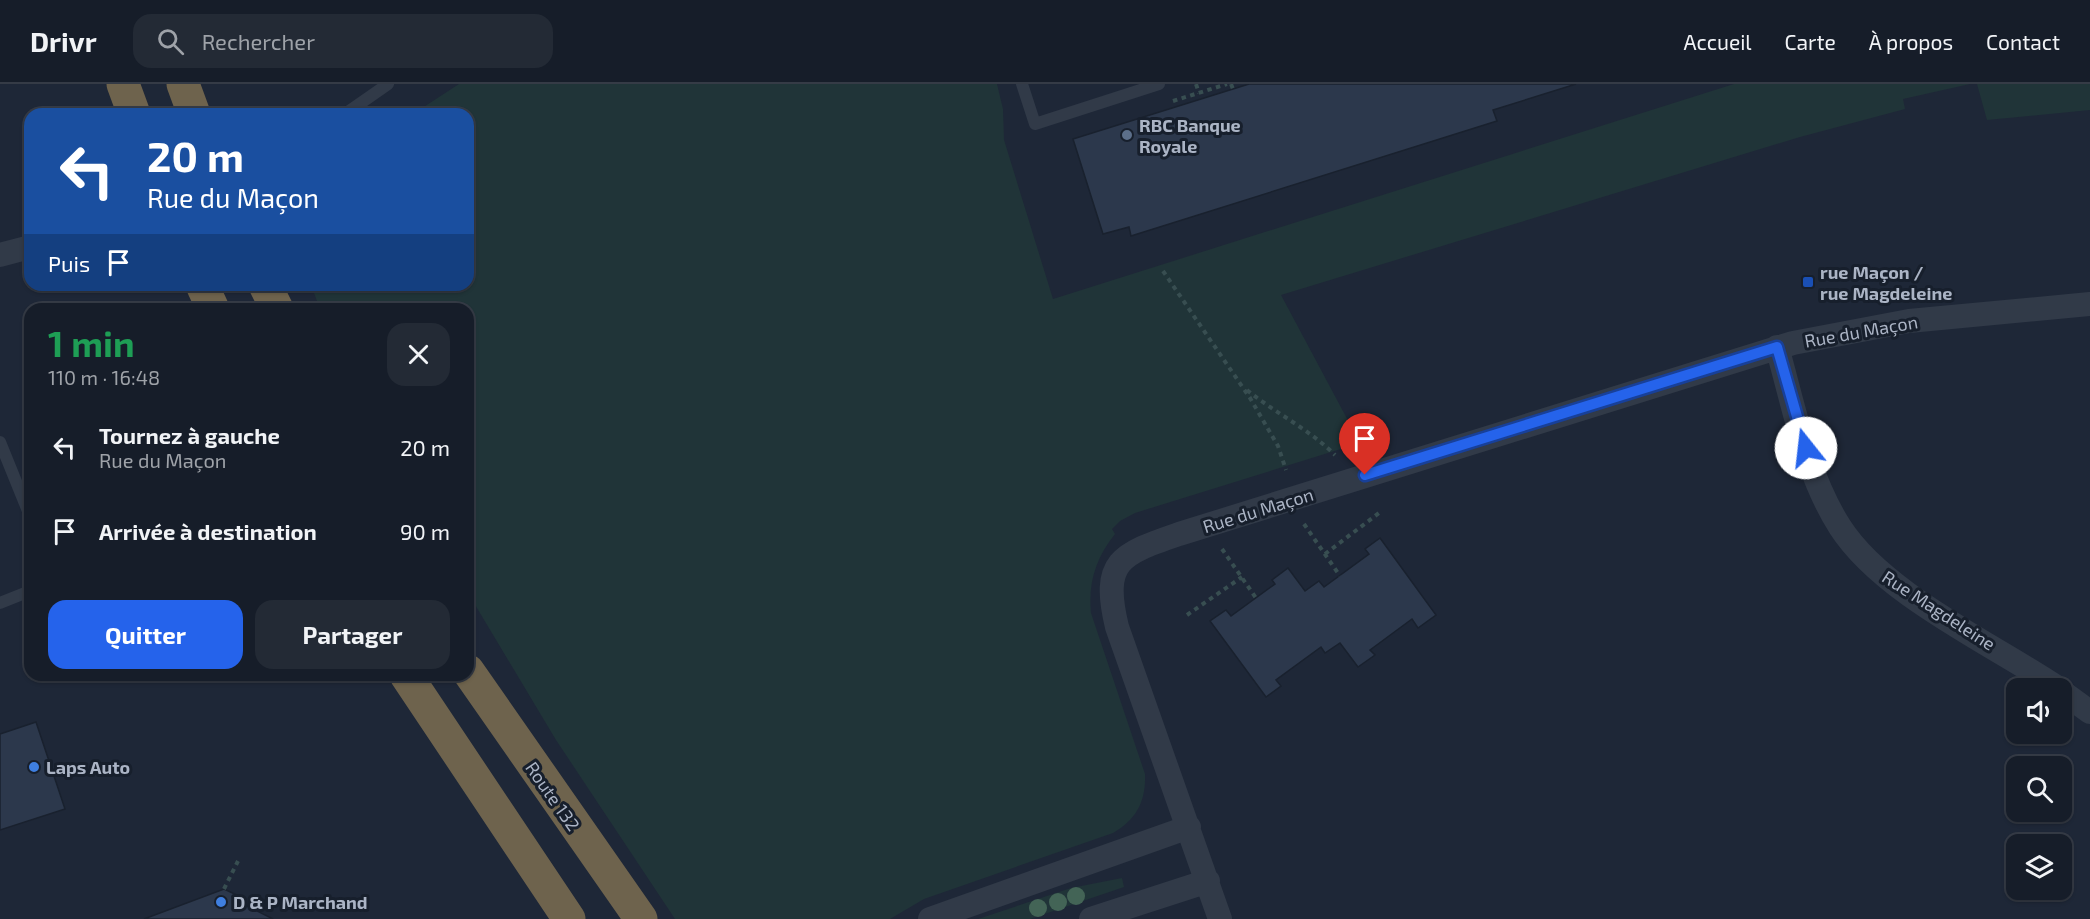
<!DOCTYPE html>
<html lang="fr">
<head>
<meta charset="utf-8">
<style>
	:root { --surface:#161d29; --page:#232a35; --text:#f1f3f6; --muted:#9ea2a8; --line:#353b46; --accent:#2563eb }
	body { margin:0; font-family:"Exo 2",sans-serif; background:var(--page); color:var(--text); height:100vh; display:flex; flex-direction:column; font-size:22px; white-space:nowrap }
	* { box-sizing:border-box; margin:0 }
	p { font-size:20px; color:var(--muted) }
	.icon { flex:none; width:33px; height:33px; fill:none; stroke:currentColor; stroke-width:2; stroke-linecap:round; stroke-linejoin:round }
	.map { position:relative; flex:1; overflow:hidden }
	.details { position:absolute; left:24px; top:219px; width:450px; height:378px; display:flex; flex-direction:column; background:var(--surface); border-radius:18px; box-shadow:0 2px 4px #0004,0 0 0 2px var(--line) }
	.details>* { flex:none }
	.guide { position:absolute; left:24px; top:24px; width:450px; height:183px; border-radius:18px; box-shadow:0 2px 4px #0004,0 0 0 2px var(--line); background:#1a4fa0; color:#fff; overflow:hidden }
	.buttons { position:absolute; left:2006px; top:594px; display:grid; gap:12px }
	.buttons a { display:grid; place-items:center; width:66px; height:66px; border-radius:12px; background:var(--surface); box-shadow:0 2px 4px #0004,0 0 0 2px var(--line); font-size:30px }
	.pin { position:absolute; display:grid; place-items:center; width:51px; height:51px; color:#fff; margin:-62px -26px; border-radius:50% 50% 50% 0; rotate:-45deg; box-shadow:0 0 6px #0007 }
	.pin .icon { rotate:45deg }
	.me { position:absolute; width:66px; margin:-33px; rotate:344deg; stroke-linejoin:round; filter:drop-shadow(0 0 4px #0008) }
	.turn { display:flex; align-items:center; gap:21px; height:126px; padding:0 24px; font-size:27px }
	.turn .icon { width:78px; height:78px; stroke-width:2.5 }
	.turn b { display:block; font-size:42px; line-height:51px }
	.then { display:flex; align-items:center; height:57px; padding:0 24px; background:#0003; gap:12px; font-size:22px }
	.round { display:grid; place-items:center; flex:none; width:63px; height:63px; border-radius:18px; background:var(--page) }
	.headline { display:flex; align-items:center; justify-content:space-between; height:102px; padding:0 24px }
	h1 { font-size:36px; font-weight:700; line-height:45px; color:#1e9e55 }
	.action { display:flex; gap:12px; margin-top:auto; padding:12px 24px }
	.action a { flex:1; height:69px; border-radius:18px; background:var(--accent); color:#fff; font-size:24px; font-weight:700; line-height:69px; text-align:center }
	.action a+a { background:var(--page); color:var(--text) }
	ul { padding:0; list-style:none }
	li { display:flex; align-items:center; gap:18px; height:84px; padding:0 24px }
	li div { flex:1 }
	li b { display:block; font-size:22px }
	li em { font-style:normal }
	header { display:flex; align-items:center; gap:36px; box-sizing:border-box; height:84px; padding:0 30px; background:var(--surface); border-bottom:2px solid var(--line) }
	header strong { font-size:28px }
	nav { display:flex; gap:33px; margin-inline-start:auto; font-size:21px }
	.search { width:420px; height:54px; background:var(--page); display:flex; align-items:center; gap:15px; box-sizing:border-box; padding:0 21px; border-radius:18px; color:var(--muted); font-size:22px }
	.map>svg:first-child { display:block }
	.green { fill:#203438 }
	.building { fill:#2c384c; stroke:#19212e; stroke-width:1.5 }
	.lines { fill:none; stroke-linecap:round; stroke-linejoin:round }
	.path { stroke:#384e51; stroke-width:4; stroke-dasharray:4.5 4.5; stroke-linecap:butt }
	.lane { stroke:#313a48; stroke-width:12 }
	.street { stroke:#313a48; stroke-width:24 }
	.highway { stroke:#6e634d; stroke-width:33 }
	.tree { fill:#436456 }
	.route-casing { stroke:#184099; stroke-width:15 }
	.route { stroke:#2563eb; stroke-width:10 }
	.service-dot { fill:#5c6f8a; stroke:#171f2c; stroke-width:2 }
	.transit-dot { fill:#1a4fb4; stroke:#171f2c; stroke-width:2 }
	.shop-dot { fill:#3f7fe0; stroke:#171f2c; stroke-width:2 }
	.labels { text-anchor:middle; dominant-baseline:central; stroke-width:6; stroke-linejoin:round; paint-order:stroke }
	.poi-label { font-size:18px; font-weight:bold; fill:#abb4c5; stroke:#171f2c; text-anchor:start }
	.street-label { font-size:18px; fill:#abb4c5; stroke:#171f2c }
</style>
</head>
<body>
<header>
<strong>Drivr</strong>
<div class="search"><svg class="icon" aria-label="search" viewBox="0 0 24 24"><circle cx="10" cy="10" r="6"/><path d="M15 15l6 6"/></svg>Rechercher</div>
<nav><a>Accueil</a><a>Carte</a><a>À propos</a><a>Contact</a></nav>
</header>
<div class="map">
<svg width="2090" height="835" viewBox="0 0 2090 835">
	<rect width="100%" height="100%" fill="#1e2737"/>
	<path class="green" d="M459 0H997L1003 25 1004 56 1053 215 1734 0H1970L1903 15 1905 25 1800 53 1281 211 1360 359 1135 429 1120 437 1112 445 1115 450C1096 474 1088 498 1091 529L1145 690C1146 717 1137 735 1113 749L924 815 890 835H675L556 656 468 509V225H320L311 201H468V30H413Z
		M1977 0H2090V26L1987 36Z
		M1122 794 1124 803 1030 835H978L1071 804Z"/>
	<path class="building" d="M1249 0H1576L1493 26 1497 37 1131 152 1129 143 1103 150 1073 55Z
		M1380 454 1436 531 1418 544 1412 535 1370 566 1375 571 1358 583 1340 559 1325 569 1321 563 1276 596 1281 602 1266 613 1210 537 1226 526 1231 532 1275 500 1272 496 1288 484 1305 507 1319 497 1324 503 1369 470 1365 465Z
		M36 638 65 725 0 746V650Z
		M224 805 239 812 241 819 273 835H144Z"/>
	<g class="lines">
		<path class="path" d="M1196 0 1199 9
			M1231 0 1233 5
			M1173 17 1227 0
			M1163 187 1250 314 1278 362 1286 386
			M1247 306C1275 329 1309 345 1335 371
			M1304 440 1340 492
			M1222 465 1256 514
			M1325 470 1379 429
			M1187 531 1242 493
			M224 805 238 777"/>
		<path class="lane" d="M1022 0 1035 40 1159 0
			M345 30 388 0
			M0 358 30 432
			M0 519 30 507"/>
		<path class="street" d="M0 171 30 163
			M1777 263C1794 323 1806 390 1840 443 1883 510 1991 559 2058 604
			M2061 607 2090 628
			M930 835 1189 743
			M1091 835 1208 797
			M1220 835 1117 543C1101 476 1121 470 1179 450L1793 259 1909 237 2090 220"/>
		<path class="highway" d="M123 0 134 30
			M183 0 194 30
			M202 201 213 225
			M265 201 277 225
			M468 587 641 835
			M406 591 569 835"/>
	</g>
	<g class="tree">
		<circle cx="1076" cy="812" r="9"/>
		<circle cx="1058" cy="818" r="9"/>
		<circle cx="1038" cy="824" r="9"/>
	</g>
	<g class="lines">
		<g class="route-casing">
			<path id="route" d="M1365 391 1777 263 1806 364"/>
		</g>
		<use href="#route" class="route"/>
	</g>
	<circle class="service-dot" cx="1127" cy="51" r="6"/>
	<rect class="transit-dot" x="1802" y="192" width="12" height="12" rx="3"/>
	<g class="shop-dot">
		<circle cx="34" cy="683" r="6"/>
		<circle cx="221" cy="818" r="6"/>
	</g>
	<g class="labels">
		<g class="poi-label">
			<text x="1139" y="41">RBC Banque<tspan x="1139" dy="21">Royale</tspan></text>
			<text x="1820" y="188">rue Maçon /<tspan x="1820" dy="21">rue Magdeleine</tspan></text>
			<text x="46" y="683">Laps Auto</text>
			<text x="233" y="818">D &amp; P Marchand</text>
		</g>
		<g class="street-label">
			<text transform="translate(1861 247) rotate(-10)">Rue du Maçon</text>
			<text transform="translate(1258 426) rotate(-17)">Rue du Maçon</text>
			<text transform="translate(1939 526) rotate(33)">Rue Magdeleine</text>
			<text transform="translate(553 712) rotate(55)">Route 132</text>
		</g>
	</g>
</svg>
<div class="buttons">
<a><svg class="icon" aria-label="sound" viewBox="0 0 24 24"><path d="M4 9h4l5-4v14l-5-4H4zM17 9q2 3 0 6"/></svg></a>
<a><svg class="icon" aria-label="search" viewBox="0 0 24 24"><circle cx="10" cy="10" r="6"/><path d="M15 15l6 6"/></svg></a>
<a><svg class="icon" aria-label="layers" viewBox="0 0 24 24"><path d="M12 4l9 5-9 5-9-5zM3 14l9 5 9-5"/></svg></a>
</div>
<div class="pin" style="left:1365px;top:391px;background:#d93025"><svg class="icon" aria-label="arrive" viewBox="0 0 24 24"><path d="M6 21V4h12l-3 4 3 4H6"/></svg></div>
<svg class="me" style="left:1806px;top:364px" viewBox="-20 -20 40 40"><circle r="19" fill="#fff"/><path d="M0-13L10 11 0 6-10 11z" fill="#2563eb"/></svg>
<div class="guide">
<div class="turn"><svg class="icon" aria-label="left" viewBox="0 0 24 24"><path d="M17 20v-9H6M10 6l-5 5 5 5"/></svg><div><b>20 m</b>Rue du Maçon</div></div>
<div class="then">Puis<svg class="icon" aria-label="arrive" viewBox="0 0 24 24"><path d="M6 21V4h12l-3 4 3 4H6"/></svg></div>
</div>
<section class="details">
<div class="headline"><div><h1>1 min</h1><p>110 m · 16:48</p></div><a class="round"><svg class="icon" aria-label="close" viewBox="0 0 24 24"><path d="M6 6l12 12M18 6L6 18"/></svg></a></div>
<ul>
<li><svg class="icon" aria-label="left" viewBox="0 0 24 24"><path d="M17 20v-9H6M10 6l-5 5 5 5"/></svg><div><b>Tournez à gauche</b><p>Rue du Maçon</p></div><em>20 m</em></li>
<li><svg class="icon" aria-label="arrive" viewBox="0 0 24 24"><path d="M6 21V4h12l-3 4 3 4H6"/></svg><div><b>Arrivée à destination</b></div><em>90 m</em></li>
</ul>
<div class="action"><a>Quitter</a><a>Partager</a></div>
</section>
</div>
</body>
</html>
